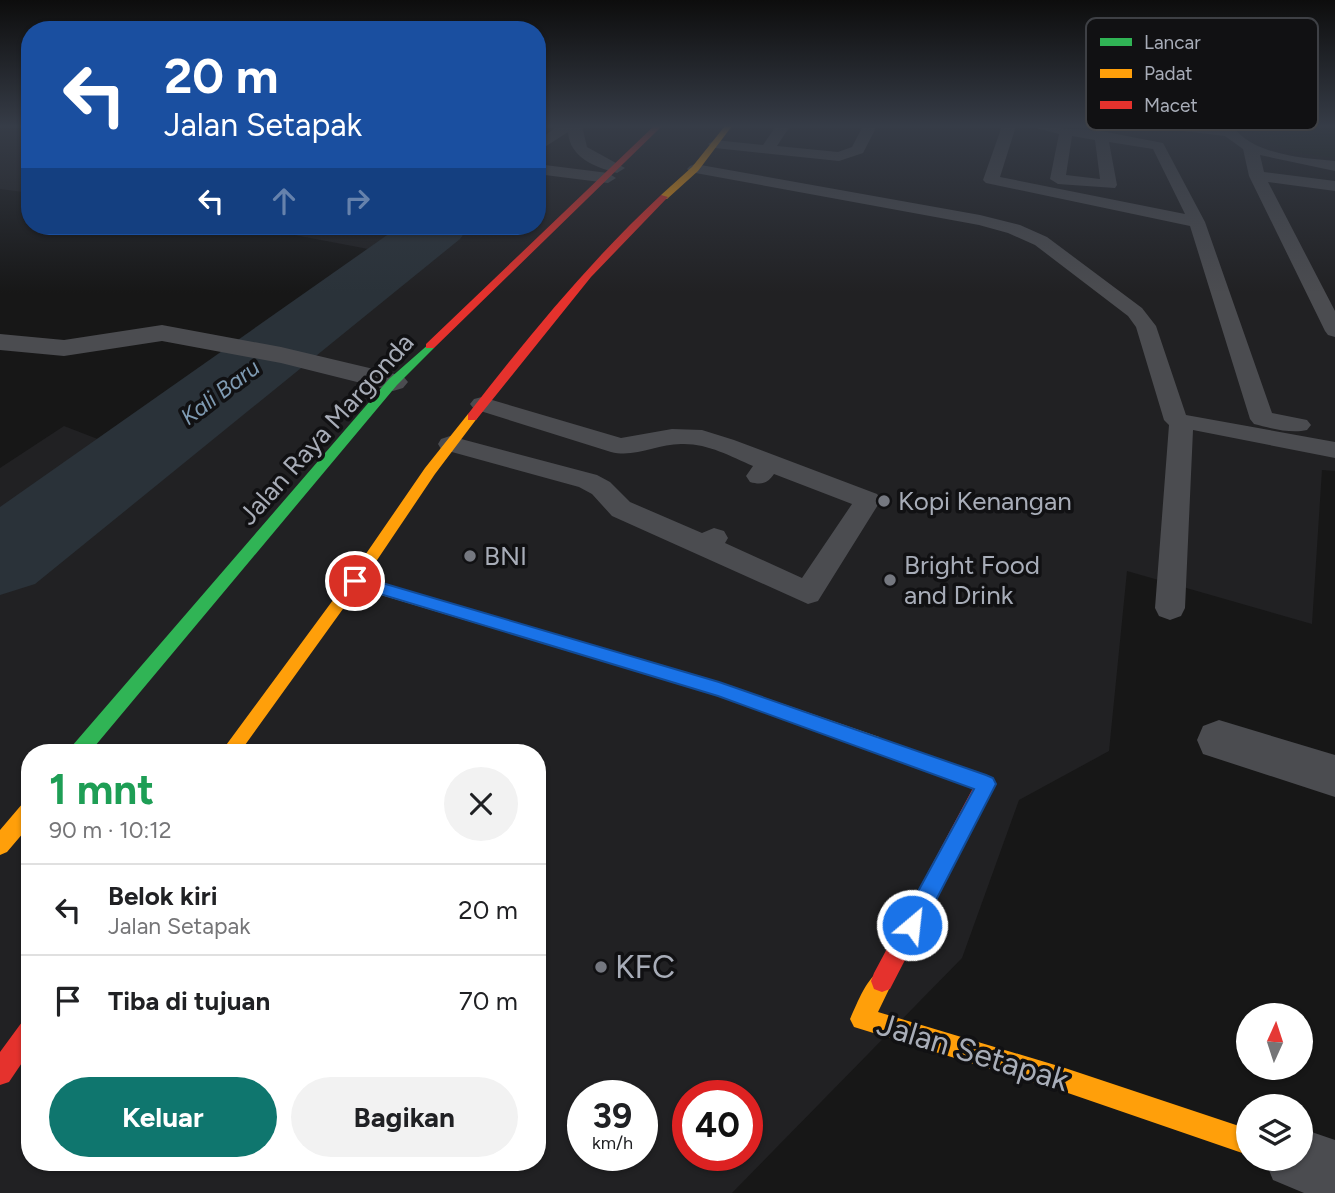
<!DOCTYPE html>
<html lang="id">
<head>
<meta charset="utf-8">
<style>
	:root { --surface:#fff; --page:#f2f2f2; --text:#202124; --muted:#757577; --line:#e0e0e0; --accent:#0f766e }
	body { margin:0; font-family:Figtree,sans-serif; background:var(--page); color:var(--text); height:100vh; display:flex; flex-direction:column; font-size:26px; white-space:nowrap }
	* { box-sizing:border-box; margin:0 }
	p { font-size:23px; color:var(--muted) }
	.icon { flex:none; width:38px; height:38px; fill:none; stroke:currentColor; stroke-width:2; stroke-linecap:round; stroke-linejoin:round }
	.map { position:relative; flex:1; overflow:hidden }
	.side { position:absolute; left:21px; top:744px; width:525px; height:427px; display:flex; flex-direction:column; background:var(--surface); border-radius:28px; box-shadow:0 2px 5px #0004 }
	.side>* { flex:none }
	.top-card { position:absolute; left:21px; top:21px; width:525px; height:214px; border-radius:28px; box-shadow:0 2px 5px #0004; background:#1a4fa0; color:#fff; overflow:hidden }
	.needle { width:46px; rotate:3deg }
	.controls { position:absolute; left:1236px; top:1003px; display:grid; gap:14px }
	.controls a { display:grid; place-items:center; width:77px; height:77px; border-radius:50%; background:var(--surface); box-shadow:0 2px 5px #0004; font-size:35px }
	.speed { position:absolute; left:567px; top:1080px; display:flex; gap:14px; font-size:35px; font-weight:700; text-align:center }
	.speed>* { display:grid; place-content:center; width:91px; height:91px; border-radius:50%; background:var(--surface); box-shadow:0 2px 5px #0004; line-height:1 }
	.speed small { font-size:18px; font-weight:400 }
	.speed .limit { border:10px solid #d22; background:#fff; color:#111 }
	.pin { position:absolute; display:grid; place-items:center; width:60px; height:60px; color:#fff; margin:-30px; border:4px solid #fff; border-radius:50%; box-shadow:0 2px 7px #0007 }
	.me { position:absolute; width:77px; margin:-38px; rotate:28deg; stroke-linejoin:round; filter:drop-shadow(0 0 5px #0008) }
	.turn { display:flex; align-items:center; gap:24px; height:147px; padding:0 28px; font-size:32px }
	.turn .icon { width:91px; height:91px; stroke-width:2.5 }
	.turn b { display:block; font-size:49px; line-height:60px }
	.lanes { display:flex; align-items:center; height:66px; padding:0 28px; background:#0003; justify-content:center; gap:35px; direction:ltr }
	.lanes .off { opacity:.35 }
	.round { display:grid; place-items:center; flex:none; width:74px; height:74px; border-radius:37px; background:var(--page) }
	.summary { display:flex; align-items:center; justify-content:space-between; height:119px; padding:0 28px }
	h1 { font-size:42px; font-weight:700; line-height:52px; color:#1e9e55 }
	.cta { display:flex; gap:14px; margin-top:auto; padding:14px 28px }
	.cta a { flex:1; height:80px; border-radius:42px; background:var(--accent); color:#fff; font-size:28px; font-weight:700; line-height:80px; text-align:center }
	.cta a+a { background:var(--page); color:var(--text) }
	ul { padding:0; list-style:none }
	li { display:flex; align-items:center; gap:21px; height:91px; padding:0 28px; border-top:2px solid var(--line) }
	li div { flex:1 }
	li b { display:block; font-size:26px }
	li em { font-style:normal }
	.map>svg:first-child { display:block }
	.built { fill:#212123; fill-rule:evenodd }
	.green { fill:#1d241e }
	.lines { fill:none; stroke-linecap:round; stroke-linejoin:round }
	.river { fill:#2a3239; fill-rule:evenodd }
	.lane { fill:#4b4c50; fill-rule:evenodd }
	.street { fill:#4b4c50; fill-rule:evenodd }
	.fast { fill:#30b455; fill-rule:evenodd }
	.slow { fill:#ff9f0a; fill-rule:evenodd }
	.jam { fill:#e5322d; fill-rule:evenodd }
	.route { fill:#1a73e8; stroke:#114b97; stroke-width:2 }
	.poi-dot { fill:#757880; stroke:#111113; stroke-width:2.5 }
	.labels { text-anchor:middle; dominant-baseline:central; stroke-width:7; stroke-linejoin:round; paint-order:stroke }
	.far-water-label { font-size:23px; font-style:italic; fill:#7f9bb3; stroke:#111113 }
	.street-label { font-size:26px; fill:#a8adb8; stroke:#111113 }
	.poi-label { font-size:26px; fill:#a8adb8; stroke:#111113; text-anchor:start }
	.near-poi-label { font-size:32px; fill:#a8adb8; stroke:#111113; text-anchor:start }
	.near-street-label { font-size:32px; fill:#a8adb8; stroke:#111113 }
	.key { fill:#111113; stroke:#3e4045; stroke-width:2 }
	.key-label { font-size:19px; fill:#a8adb8 }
</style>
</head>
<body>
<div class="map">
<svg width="1335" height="1193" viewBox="0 0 1335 1193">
	<rect width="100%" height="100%" fill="#171717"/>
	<path class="built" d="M0 126H30V193L0 189Z
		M537 126H1335V471L1322 470 1312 624 1127 571 1109 751 1019 800 962 958 732 1193H0V468L64 426 139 455 410 257 248 226H537ZM30 752H537V1162H30ZM583 1096H642V1155H583ZM688 1096H747V1155H688Z"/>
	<path class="green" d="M1255 126H1335V157C1309 156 1278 150 1256 134Z"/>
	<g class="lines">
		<path class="river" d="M400 226H469L460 239 35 584 0 595V507Z"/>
		<path class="lane" d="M558 126H582L587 147 625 168 617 173C595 167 570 158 568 132L537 152V141Z
			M776 126H790L777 146 838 152 852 147 863 126H877L863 153 839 161 715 148 708 144 715 140 763 145Z
			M1002 126H1016L1000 177 1185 214 1153 149 1109 142 1117 185 1115 188 1058 184 1050 179 1059 134 1028 126 1101 131 1163 143 1205 222 1272 413 1307 420 1311 425 1307 430C1291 434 1270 428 1254 424L1250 419 1190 226 986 183 983 180ZM1072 136 1095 140 1100 179 1066 175Z
			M1168 126H1232C1254 155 1302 158 1335 161V171L1260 155 1264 172 1335 181V191L1268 182 1335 311V337L1328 335 1325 331 1249 176 1243 149 1225 136 1175 130Z
			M537 164 608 173 616 178 608 183 537 174Z
			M695 164 980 215 1020 225 1047 237 1142 308 1156 326 1186 415 1335 442V458L1193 430 1185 608 1181 616 1170 620 1159 616 1155 608 1169 425 1164 420 1136 327 1128 316 1035 245 1008 233 979 225 690 172 687 169 690 166Z
			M482 397 621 438 672 429 702 430 734 440 877 494 881 500 818 601 808 604 612 516 592 494 579 487 441 449 438 444 441 439 450 436 597 475 610 482 630 502 702 533 714 528 724 531 728 538 725 543 802 578 852 504 774 474C767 484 761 485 750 482L746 476 753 466C730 456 707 443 681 444 657 444 635 458 611 452L474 409 470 404 474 399Z"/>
		<path class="street" d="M162 325 281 347 403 376 408 382 403 388 393 391 281 363 162 341 64 356 0 350V334L64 340Z
			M1219 720 1335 755V797L1203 754 1197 740 1203 726Z
			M1300 1128 1335 1140V1193H1304L1273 1180 1264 1158H1300Z"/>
		<path class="fast" d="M430 343 434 344V348L397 385 90 752H70L72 746 389 379Z"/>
		<path class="slow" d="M725 126H732L698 171 667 199H661V195L692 167Z
			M472 413 478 417 435 474 365 578 719 682 879 737 881 743 879 749 872 751 718 696 358 588 240 752H221L350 577 425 468 468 414Z
			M30 801V825L7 852 0 855V830L23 803Z
			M882 970 890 973 893 981 878 1012 1065 1068 1248 1129V1155L1065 1092 854 1027 850 1019C857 1004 867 976 882 970Z"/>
		<path class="jam" d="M654 126H662L434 348H426V344Z
			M661 195 668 197 591 277 476 420H468V414C528 337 589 262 661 195Z
			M872 735 993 778 996 784 890 989 882 992 874 989 871 981 874 973 973 788 865 749 863 743 865 737Z
			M30 1018V1051L9 1082 0 1085V1052L22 1022Z"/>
	</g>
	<linearGradient id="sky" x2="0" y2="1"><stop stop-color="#0d0d0d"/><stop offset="0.43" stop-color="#363c47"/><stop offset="1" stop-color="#363c47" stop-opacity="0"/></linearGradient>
	<rect width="1335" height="293" fill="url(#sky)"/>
	<path class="route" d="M355 575 719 682 986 775 993 778 996 784 919 933 912 936 904 933 901 925 904 917 974 789 718 696 350 585 347 581Z"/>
	<g class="poi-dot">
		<circle cx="884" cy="501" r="7"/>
		<circle cx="470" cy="556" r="7"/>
		<circle cx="890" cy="580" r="7"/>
		<circle cx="601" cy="967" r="7"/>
	</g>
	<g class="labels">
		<g class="far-water-label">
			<text transform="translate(220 392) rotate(-37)">Kali Baru</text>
		</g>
		<g class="street-label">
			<text transform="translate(326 429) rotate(-48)">Jalan Raya Margonda</text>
		</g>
		<g class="poi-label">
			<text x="898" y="501">Kopi Kenangan</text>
			<text x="484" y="556">BNI</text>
			<text x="904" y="565">Bright Food<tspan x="904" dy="30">and Drink</tspan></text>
		</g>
		<g class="near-poi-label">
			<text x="615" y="967">KFC</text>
		</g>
		<g class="near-street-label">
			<text transform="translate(973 1052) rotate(17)">Jalan Setapak</text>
		</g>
	</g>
	<rect x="1086" y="18" width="232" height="112" rx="10" class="key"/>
	<rect x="1100" y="38" width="32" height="8" fill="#30b455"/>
	<rect x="1100" y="69" width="32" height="9" fill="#ff9f0a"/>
	<rect x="1100" y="101" width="32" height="8" fill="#e5322d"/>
	<g class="key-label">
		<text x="1144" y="49">Lancar</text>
		<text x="1144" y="80">Padat</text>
		<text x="1144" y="112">Macet</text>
	</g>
</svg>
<div class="controls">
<a><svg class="needle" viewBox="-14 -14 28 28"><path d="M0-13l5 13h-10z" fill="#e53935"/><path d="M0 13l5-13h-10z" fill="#757577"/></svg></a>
<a><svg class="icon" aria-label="layers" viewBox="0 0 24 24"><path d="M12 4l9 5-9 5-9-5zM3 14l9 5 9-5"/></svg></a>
</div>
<div class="speed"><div>39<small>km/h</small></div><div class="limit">40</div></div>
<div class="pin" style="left:355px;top:581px;background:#d93025"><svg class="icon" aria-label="arrive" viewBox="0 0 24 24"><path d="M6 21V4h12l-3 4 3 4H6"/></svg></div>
<svg class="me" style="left:912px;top:925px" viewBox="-20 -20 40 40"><circle r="17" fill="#1a73e8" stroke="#fff" stroke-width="3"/><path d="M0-11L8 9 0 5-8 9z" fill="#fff"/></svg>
<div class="top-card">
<div class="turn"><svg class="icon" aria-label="left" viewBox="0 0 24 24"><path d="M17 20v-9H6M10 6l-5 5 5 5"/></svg><div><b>20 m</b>Jalan Setapak</div></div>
<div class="lanes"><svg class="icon" aria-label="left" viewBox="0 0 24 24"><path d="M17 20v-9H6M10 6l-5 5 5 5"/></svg><svg class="icon off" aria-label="ahead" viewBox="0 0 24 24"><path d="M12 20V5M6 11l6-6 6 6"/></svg><svg class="icon off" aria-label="right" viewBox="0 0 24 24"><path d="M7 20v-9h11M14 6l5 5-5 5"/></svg></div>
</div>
<section class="side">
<div class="summary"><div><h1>1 mnt</h1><p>90 m · 10:12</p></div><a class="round"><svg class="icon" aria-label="close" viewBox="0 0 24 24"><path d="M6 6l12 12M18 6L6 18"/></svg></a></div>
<ul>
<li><svg class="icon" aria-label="left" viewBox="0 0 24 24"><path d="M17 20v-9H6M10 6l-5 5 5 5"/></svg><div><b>Belok kiri</b><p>Jalan Setapak</p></div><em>20 m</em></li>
<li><svg class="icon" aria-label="arrive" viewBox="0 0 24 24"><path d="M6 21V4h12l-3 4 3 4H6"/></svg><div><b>Tiba di tujuan</b></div><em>70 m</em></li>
</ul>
<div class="cta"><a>Keluar</a><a>Bagikan</a></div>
</section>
</div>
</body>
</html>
